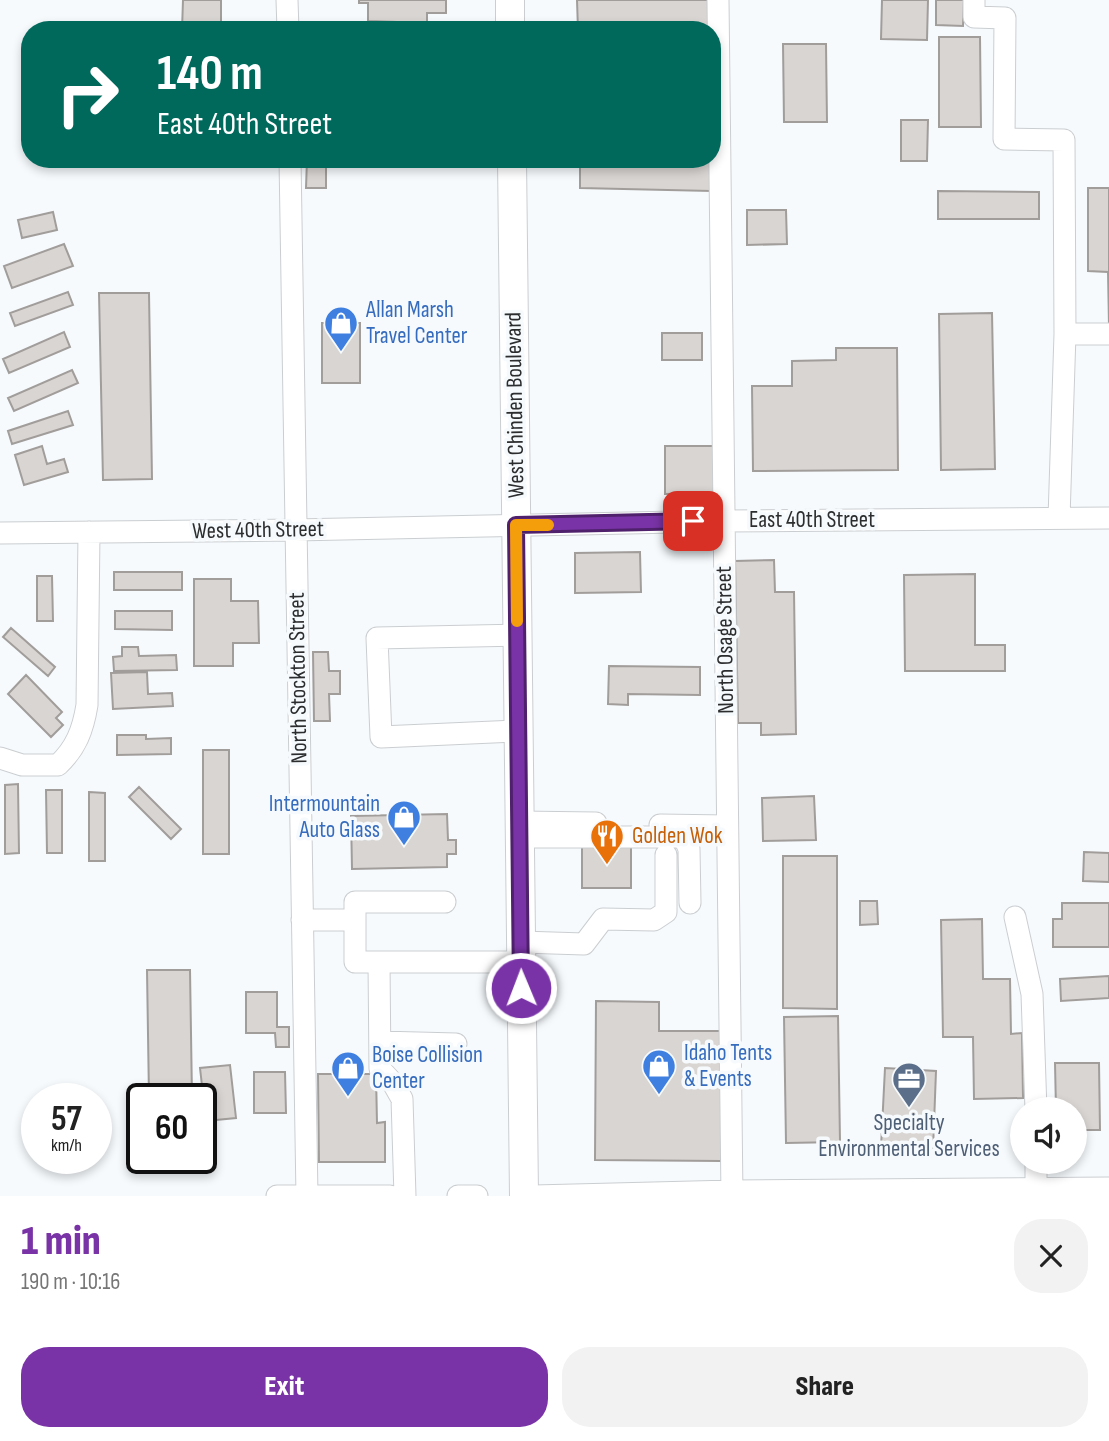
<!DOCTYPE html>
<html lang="en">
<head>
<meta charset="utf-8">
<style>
	:root { --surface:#fff; --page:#f2f2f2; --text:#222; --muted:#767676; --accent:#7933a6 }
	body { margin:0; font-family:"Sofia Sans Condensed",sans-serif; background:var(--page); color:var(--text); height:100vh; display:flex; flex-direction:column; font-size:26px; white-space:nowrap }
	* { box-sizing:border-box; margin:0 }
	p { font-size:23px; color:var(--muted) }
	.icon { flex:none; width:38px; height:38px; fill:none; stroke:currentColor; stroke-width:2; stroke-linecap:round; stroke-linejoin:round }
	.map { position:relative; height:1196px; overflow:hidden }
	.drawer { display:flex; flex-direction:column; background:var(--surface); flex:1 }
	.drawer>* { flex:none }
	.guide { position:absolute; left:21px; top:21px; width:700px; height:147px; border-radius:28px; box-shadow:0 4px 10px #0003; background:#00695c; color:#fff; overflow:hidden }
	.fabs { position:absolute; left:1010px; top:1097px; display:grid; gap:14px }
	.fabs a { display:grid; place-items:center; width:77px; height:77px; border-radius:50%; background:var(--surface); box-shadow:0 4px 10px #0003; font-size:35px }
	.speed { position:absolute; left:21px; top:1083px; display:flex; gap:14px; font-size:35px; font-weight:700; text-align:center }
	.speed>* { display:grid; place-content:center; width:91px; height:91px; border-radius:50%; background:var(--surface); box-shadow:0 4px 10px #0003; line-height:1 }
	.speed small { font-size:18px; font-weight:400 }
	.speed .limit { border:4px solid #111; border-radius:10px; background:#fff; color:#111 }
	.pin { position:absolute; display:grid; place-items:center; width:60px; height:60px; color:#fff; margin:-30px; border-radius:14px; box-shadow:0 4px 10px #0006 }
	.me { position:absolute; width:77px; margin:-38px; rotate:359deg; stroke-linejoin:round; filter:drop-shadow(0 0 5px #0008) }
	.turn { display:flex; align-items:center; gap:24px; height:147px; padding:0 21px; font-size:32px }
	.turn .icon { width:91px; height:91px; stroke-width:2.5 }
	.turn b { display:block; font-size:49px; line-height:60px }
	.round { display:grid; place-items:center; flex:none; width:74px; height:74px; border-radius:28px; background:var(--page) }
	.summary { display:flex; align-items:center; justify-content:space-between; height:119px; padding:0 21px }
	h1 { font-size:42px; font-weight:800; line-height:52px; color:var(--accent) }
	.primary-button { display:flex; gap:14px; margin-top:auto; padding:14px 21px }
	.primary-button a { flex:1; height:80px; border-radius:28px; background:var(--accent); color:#fff; font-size:28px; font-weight:800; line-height:80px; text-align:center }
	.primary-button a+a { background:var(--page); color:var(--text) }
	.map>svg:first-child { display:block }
	.building { fill:#d9d5d2; stroke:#a19d9b; stroke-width:2 }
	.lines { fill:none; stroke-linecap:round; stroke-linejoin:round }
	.minor-casing { stroke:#cbced1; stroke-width:23 }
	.major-casing { stroke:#cbced1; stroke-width:30 }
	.minor { stroke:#fff; stroke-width:21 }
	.major { stroke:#fff; stroke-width:28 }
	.route-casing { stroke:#4f216c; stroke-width:18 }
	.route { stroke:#7933a6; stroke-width:12 }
	.slow { stroke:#f59e0b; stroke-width:12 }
	.labels { text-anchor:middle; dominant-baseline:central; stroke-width:7; stroke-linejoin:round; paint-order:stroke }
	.shop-label { font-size:23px; fill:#366cbe; stroke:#f6fafd; text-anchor:start }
	.street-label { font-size:23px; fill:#2c2d2e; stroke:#f6fafd }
	.food-label { font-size:23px; fill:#c56008; stroke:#f6fafd; text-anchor:start }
	.service-label { font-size:23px; fill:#4e5e75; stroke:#f6fafd }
</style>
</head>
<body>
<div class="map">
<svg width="1109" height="1196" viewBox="0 0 1109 1196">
	<rect width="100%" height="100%" fill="#f6fafd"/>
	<path class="building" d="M183 0H221V30H182Z
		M359 0H446V13H427V23L368 21V3H359Z
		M577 0H708L709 30H578Z
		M882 0H928L927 40 881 39Z
		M936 0H964L963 26 936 25Z
		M939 37H980L981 127H939Z
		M783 44H826L827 122H784Z
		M901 120H928L927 161H901Z
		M307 159H326V188H306Z
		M580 159H712L711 191 580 188Z
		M1088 188H1109V326L1108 272 1088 271Z
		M938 191 1039 192V219H938Z
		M747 210H786L787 244 747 245Z
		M53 212 57 230 22 238 18 220Z
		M64 244 73 266 12 288 4 266Z
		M68 292 73 305 15 326 10 313Z
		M99 293H149L152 479 103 480Z
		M992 313 995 469 941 470 939 314Z
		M322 323H360V383H322Z
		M64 332 70 347 9 373 3 359Z
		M662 333H702V360H662Z
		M836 348H897L898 470 753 471 752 386H792V361L836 360Z
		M72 370 78 383 14 411 8 398Z
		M68 411 73 425 12 444 8 431Z
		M42 446 47 464 64 459 68 472 24 485 15 455Z
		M665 446H718L719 493 665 494Z
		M640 552 641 592 575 593V553Z
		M774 560 775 592H794L796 734 761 735V723H738L735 561Z
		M114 572H182V590H114Z
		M975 574V645H1005V671H905L904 575Z
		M37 576H52L53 621H37Z
		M194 579H231V601H258L259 643H233V666H194Z
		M115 611H172V630L115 629Z
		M11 628 55 667 48 676 3 637Z
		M122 647H138L139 656 176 655 177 670 114 671 113 657 122 656Z
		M313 652H328L329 671H340V694H329L330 721H314Z
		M609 666 700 667V695L628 694V705L608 704Z
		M147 672 148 694 172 693 173 706 113 709 111 673Z
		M26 675 62 712 56 718 63 725 51 737 8 694Z
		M117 735H146V739L171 738V754L117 755Z
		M203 750H229V854H203Z
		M18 784 19 853 5 854V785Z
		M139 787 181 829 171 839 129 797Z
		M46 790H62V853H47Z
		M89 792 105 793V861H89Z
		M814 796 816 840 763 841 762 798Z
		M447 814 448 840H456V854H447V867L352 869 351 816Z
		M582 844H631V888H582Z
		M1084 852 1109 853V882L1083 881Z
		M783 856H837V1009L783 1008Z
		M860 901H877L878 924 860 925Z
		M1062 903H1109V947H1053V919H1062Z
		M982 919 983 979H1010L1011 1034 1022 1033 1023 1098 974 1099 973 1037H943L941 920Z
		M147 970H190L192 1097 149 1098Z
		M1109 976V998L1061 1001 1060 979Z
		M246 992H277V1027H289V1047H276L275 1033H246Z
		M596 1001 659 1002V1031H722L721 1161 595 1160Z
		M838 1016 840 1142 786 1143 784 1017Z
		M1055 1063H1099L1100 1130H1074V1110H1056Z
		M230 1065 236 1118 206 1121 200 1068Z
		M885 1068 936 1071 933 1150 881 1147Z
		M254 1072H285L286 1113H254Z
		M318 1074H376L377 1123 385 1122V1162H319Z"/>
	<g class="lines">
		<g class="minor-casing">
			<path id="minor" d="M287 0 288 30
				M718 0 732 1196
				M974 0V17L1005 18 1004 139 1064 140 1065 334
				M290 159 307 1196
				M1059 518 1065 334H1109
				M0 533 295 530 724 521 1109 518
				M517 635 377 638 381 737 518 731
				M0 758 22 765H58C76 748 83 730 87 705L89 532
				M519 822 596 823
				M660 825 727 826
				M520 837H680L686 842 689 849 690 903
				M445 902H355V962H521
				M1015 917 1032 994 1036 1110
				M302 920H355
				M521 942 584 944 603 919 654 920 666 912V855
				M379 962 380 1069 393 1083 402 1099 405 1196
				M380 1042 456 1044
				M1036 1162V1188
				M277 1196H390
				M458 1196H477
				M534 1196 732 1191 1109 1188"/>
		</g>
		<g class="major-casing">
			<path id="major" d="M510 0V30
				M512 159 524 1196"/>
		</g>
		<use href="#minor" class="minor"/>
		<use href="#major" class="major"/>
	</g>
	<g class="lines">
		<g class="route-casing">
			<path id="route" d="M521 988 516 525 693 521"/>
		</g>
		<use href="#route" class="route"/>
		<path class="slow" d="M517 621 516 525H548"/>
	</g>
	<defs>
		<g id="shop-pin" transform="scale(1.75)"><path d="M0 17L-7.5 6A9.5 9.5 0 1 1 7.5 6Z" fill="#3f7fe0" stroke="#f6fafd"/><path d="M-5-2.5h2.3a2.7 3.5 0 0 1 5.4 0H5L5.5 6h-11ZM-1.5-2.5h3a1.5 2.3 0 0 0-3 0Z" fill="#fff"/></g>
		<g id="restaurant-pin" transform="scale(1.75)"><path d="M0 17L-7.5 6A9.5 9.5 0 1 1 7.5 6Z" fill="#e8710a" stroke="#f6fafd"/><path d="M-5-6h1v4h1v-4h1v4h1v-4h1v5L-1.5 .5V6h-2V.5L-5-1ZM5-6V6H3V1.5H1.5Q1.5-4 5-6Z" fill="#fff"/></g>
		<g id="office-pin" transform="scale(1.75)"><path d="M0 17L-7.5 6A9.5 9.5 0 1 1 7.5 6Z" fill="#5c6f8a" stroke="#f6fafd"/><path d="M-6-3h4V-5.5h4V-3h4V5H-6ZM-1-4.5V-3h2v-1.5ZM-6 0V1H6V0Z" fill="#fff"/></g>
	</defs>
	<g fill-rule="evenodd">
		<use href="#shop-pin" x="341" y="323"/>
		<use href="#shop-pin" x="404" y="817"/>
		<use href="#restaurant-pin" x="607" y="836"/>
		<use href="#shop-pin" x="659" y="1066"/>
		<use href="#shop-pin" x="348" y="1068"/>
		<use href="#office-pin" x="909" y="1079"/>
	</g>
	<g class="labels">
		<g class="shop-label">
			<text x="366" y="310">Allan Marsh<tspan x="366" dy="26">Travel Center</tspan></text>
			<text x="380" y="804" text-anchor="end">Intermountain<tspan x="380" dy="26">Auto Glass</tspan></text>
			<text x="684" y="1053">Idaho Tents<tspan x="684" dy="26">&amp; Events</tspan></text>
			<text x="372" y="1055">Boise Collision<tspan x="372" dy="26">Center</tspan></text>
		</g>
		<g class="street-label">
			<text transform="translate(515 405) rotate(-91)">West Chinden Boulevard</text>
			<text x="812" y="520">East 40th Street</text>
			<text transform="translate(258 530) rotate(-1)">West 40th Street</text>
			<text transform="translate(725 640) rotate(-91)">North Osage Street</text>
			<text transform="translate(298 678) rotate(-91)">North Stockton Street</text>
		</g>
		<g class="food-label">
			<text x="632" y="836">Golden Wok</text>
		</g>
		<g class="service-label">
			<text x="909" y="1123">Specialty<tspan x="909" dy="26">Environmental Services</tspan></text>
		</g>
	</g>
</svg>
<div class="fabs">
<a><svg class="icon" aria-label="sound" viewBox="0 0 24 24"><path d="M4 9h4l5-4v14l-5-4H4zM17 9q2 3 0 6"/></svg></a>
</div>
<div class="speed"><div>57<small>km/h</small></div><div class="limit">60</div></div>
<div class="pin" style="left:693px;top:521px;background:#d93025"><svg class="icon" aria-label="arrive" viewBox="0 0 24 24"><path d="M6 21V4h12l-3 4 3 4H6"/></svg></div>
<svg class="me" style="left:521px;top:988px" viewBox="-20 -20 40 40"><circle r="17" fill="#7933a6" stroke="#fff" stroke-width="3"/><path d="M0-11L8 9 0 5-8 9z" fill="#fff"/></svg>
<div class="guide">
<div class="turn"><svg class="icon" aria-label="right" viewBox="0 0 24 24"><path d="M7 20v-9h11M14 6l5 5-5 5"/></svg><div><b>140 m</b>East 40th Street</div></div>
</div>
</div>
<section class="drawer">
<div class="summary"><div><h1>1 min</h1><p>190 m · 10:16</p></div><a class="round"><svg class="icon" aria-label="close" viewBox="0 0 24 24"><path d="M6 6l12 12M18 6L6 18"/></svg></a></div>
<div class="primary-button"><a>Exit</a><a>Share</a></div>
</section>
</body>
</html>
